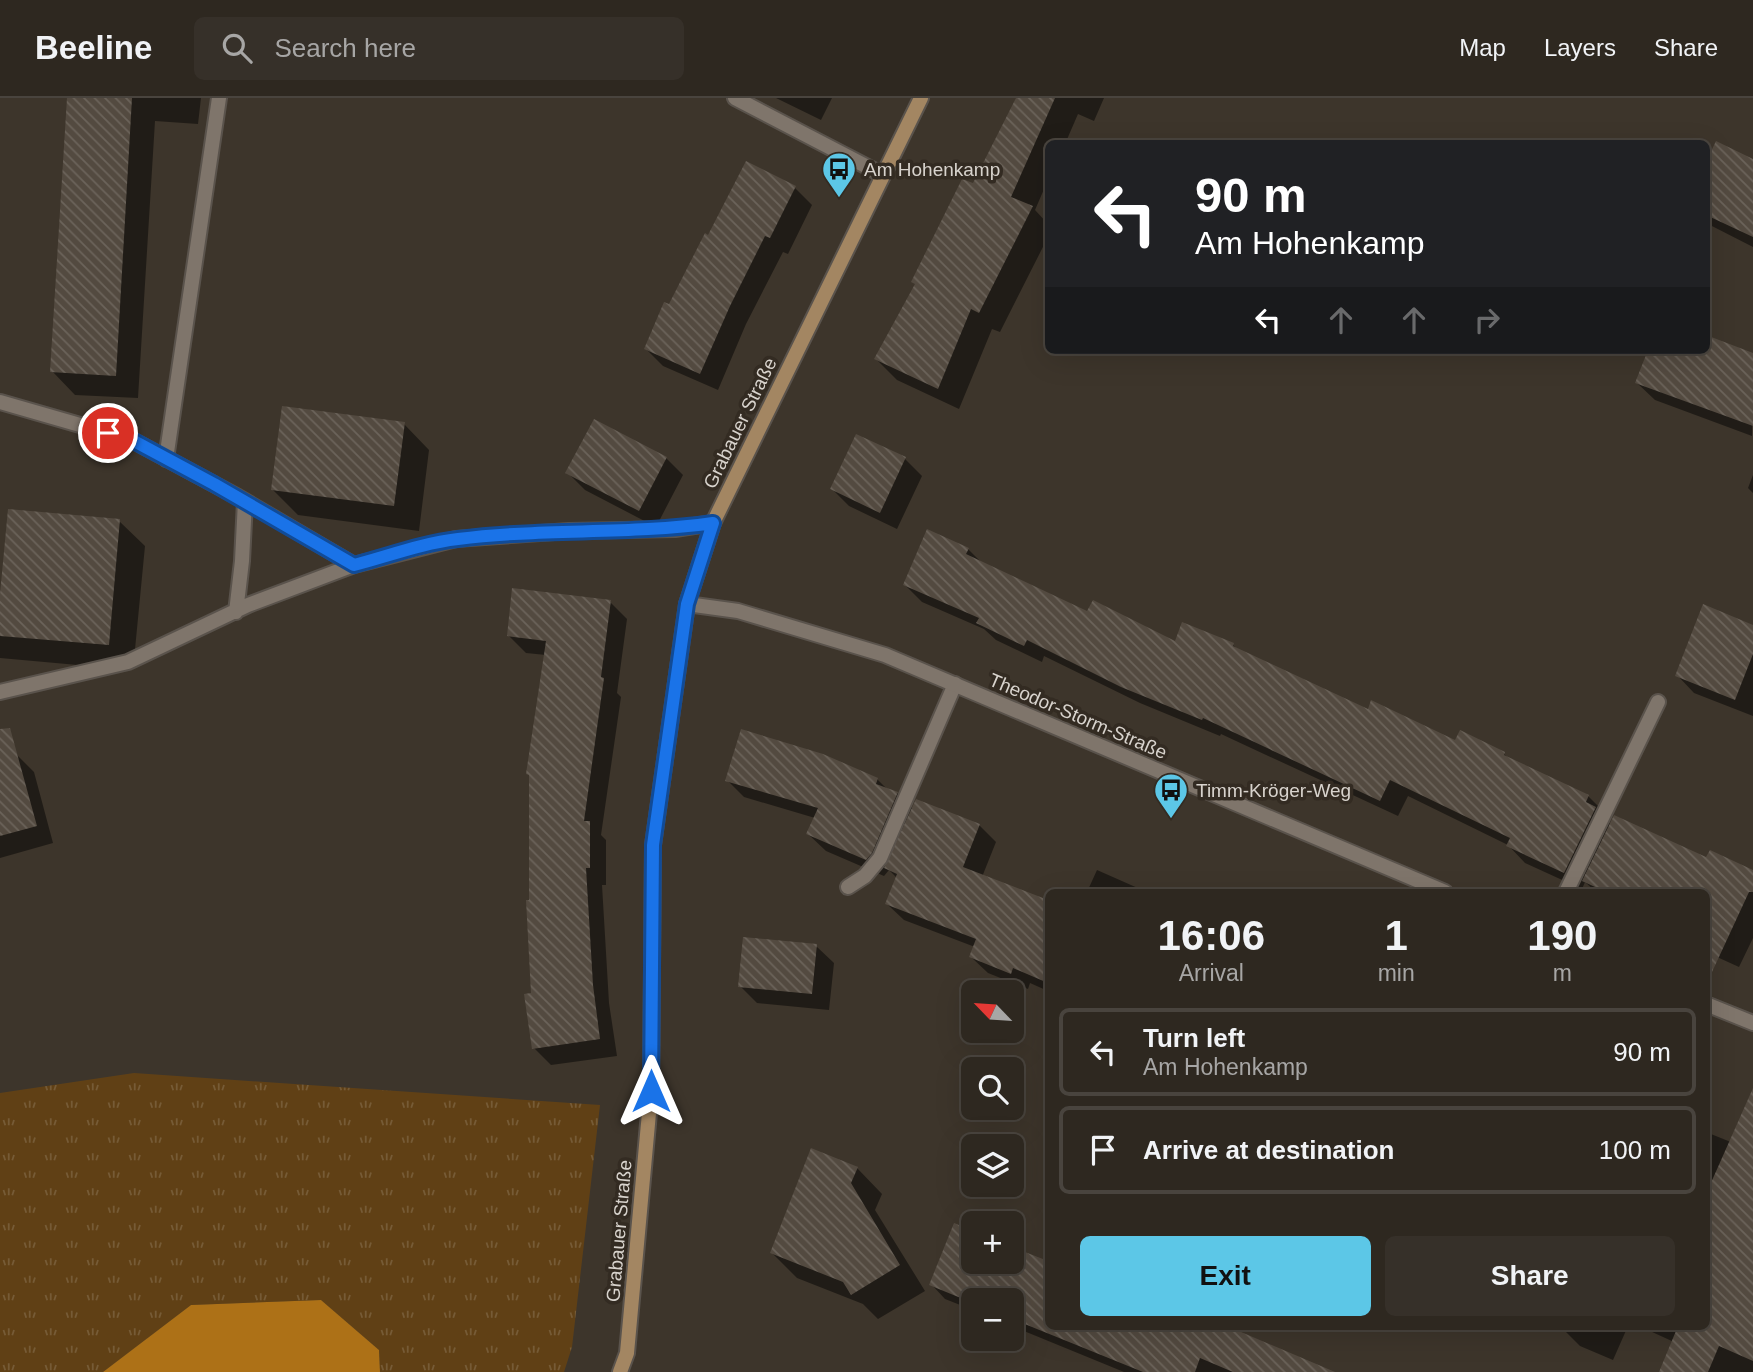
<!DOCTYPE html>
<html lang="en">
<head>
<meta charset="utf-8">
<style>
	:root { --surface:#2e2820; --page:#363029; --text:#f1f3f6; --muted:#a7a6a5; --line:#49443e; --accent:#5cc7e7 }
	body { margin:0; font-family:Arial,sans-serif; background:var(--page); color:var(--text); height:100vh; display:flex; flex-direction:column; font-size:26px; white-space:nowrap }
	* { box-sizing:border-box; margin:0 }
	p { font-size:23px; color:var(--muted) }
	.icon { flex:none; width:38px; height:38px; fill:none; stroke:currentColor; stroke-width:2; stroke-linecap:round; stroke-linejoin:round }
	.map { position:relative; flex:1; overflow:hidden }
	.panel { position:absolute; left:1045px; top:791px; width:665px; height:441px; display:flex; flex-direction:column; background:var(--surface); border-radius:10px; box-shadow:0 7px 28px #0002,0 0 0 2px var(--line) }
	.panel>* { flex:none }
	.top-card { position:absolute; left:1045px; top:42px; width:665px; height:214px; border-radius:10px; box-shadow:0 7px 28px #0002,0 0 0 2px var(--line); background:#202124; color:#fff; overflow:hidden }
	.needle { width:46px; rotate:295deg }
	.controls { position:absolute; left:961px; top:882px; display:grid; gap:14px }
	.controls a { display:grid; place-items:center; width:63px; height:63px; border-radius:10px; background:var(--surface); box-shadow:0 7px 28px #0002,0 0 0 2px var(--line); font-size:35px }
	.pin { position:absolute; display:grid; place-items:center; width:60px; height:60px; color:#fff; margin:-30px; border:4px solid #fff; border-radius:50%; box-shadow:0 2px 7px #0007 }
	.me { position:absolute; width:77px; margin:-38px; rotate:0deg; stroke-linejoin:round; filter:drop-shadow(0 0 5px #0008) }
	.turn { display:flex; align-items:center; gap:24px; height:147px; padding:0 35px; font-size:32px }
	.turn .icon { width:91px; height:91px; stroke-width:2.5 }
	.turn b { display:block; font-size:49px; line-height:60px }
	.lanes { display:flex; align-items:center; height:66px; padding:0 35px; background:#0003; justify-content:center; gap:35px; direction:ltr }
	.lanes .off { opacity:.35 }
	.eta { display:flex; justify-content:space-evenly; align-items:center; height:119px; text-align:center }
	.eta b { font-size:42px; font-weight:800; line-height:49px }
	.primary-button { display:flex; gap:14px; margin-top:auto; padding:14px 35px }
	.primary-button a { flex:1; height:80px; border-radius:10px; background:var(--accent); color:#111; font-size:28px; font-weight:800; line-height:80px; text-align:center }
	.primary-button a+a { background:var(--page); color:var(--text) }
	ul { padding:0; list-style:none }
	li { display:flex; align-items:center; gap:21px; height:88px; margin:0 14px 10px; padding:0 21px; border:4px solid var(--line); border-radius:10px }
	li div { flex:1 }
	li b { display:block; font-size:26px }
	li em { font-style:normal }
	header { display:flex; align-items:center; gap:42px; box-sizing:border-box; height:98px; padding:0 35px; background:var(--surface); border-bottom:2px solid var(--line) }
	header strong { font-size:33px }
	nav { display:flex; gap:38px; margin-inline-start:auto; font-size:24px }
	.search { width:490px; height:63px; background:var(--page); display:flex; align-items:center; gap:18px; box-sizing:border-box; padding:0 24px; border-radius:10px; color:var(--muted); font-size:26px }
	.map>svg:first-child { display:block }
	.grass { fill:url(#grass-tufts) }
	.water { fill:#ad7117 }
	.shadow { fill:#0007 }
	.building { fill:url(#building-back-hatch) }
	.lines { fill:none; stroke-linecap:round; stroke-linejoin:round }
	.service-casing { stroke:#5a534c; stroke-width:18 }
	.minor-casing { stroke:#5a534c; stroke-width:18 }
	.secondary-casing { stroke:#5a534c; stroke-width:18 }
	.service { stroke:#7f756b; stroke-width:14 }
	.minor { stroke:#7f756b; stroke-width:14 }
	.secondary { stroke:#a38662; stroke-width:14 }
	.route-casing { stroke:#114b97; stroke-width:18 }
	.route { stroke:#1a73e8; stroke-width:12 }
	.labels { text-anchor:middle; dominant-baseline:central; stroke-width:7; stroke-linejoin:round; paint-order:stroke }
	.poi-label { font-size:19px; fill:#d8d3cd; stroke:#332b22; text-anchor:start }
	.street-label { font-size:19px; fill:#d8d3cd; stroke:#332b22 }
</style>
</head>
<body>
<header>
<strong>Beeline</strong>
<div class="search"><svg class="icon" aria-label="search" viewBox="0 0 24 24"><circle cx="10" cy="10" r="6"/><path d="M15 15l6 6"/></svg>Search here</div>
<nav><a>Map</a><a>Layers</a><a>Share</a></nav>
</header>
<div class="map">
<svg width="1753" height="1274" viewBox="0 0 1753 1274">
	<defs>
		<pattern id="grass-tufts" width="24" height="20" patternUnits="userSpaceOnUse" patternTransform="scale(1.75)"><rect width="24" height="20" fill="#604015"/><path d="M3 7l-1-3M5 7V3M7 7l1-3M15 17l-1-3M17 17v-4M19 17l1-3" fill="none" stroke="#765b36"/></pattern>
		<pattern id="building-back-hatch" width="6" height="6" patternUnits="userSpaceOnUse" patternTransform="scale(1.75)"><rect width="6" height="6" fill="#534a40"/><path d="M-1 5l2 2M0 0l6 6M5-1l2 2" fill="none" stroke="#6b635a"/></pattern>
	</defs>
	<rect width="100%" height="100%" fill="#3d352b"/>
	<path class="grass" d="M134 975 600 1007 572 1249 564 1274H380L379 1252 321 1202 191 1207 103 1274H0V995Z"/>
	<path class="water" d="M321 1202 379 1252 380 1274H103L191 1207Z"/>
	<path class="shadow" d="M77 0H201L198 26 155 23 138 300 75 297 52 273Z
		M776 0H832L821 22Z
		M1018 0H1104L1094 23 1078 16 1065 46H1048V82L1035 112 1048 126V139L1000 234 992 231 959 311 897 282 876 261 974 87Z
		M1753 63V149L1706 125V69Z
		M795 90 812 107 788 156 783 154 746 226 718 292 663 268 646 251 709 139Z
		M1650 252 1753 256 1752 338 1655 302 1637 285Z
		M404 326 429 352 419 433 298 417 273 392Z
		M666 360 683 377 656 429 585 392 568 375Z
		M905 361 922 378 897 431 849 408 832 391Z
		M1753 377V395L1748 390Z
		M119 423 145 448 133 572 0 560V499Z
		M968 451 983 466 1088 515 1176 545 1233 547 1238 552 1368 613 1456 644 1504 656 1510 662 1588 698 1606 716 1604 719 1611 727 1707 761 1753 774V840L1739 869 1706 854V794H1596L1585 784 1582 791 1525 765 1508 747 1408 698 1398 718 1221 636 1220 638 1140 605 1044 558 1042 564 996 542 984 531 922 504 905 487Z
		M610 504 627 521 617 595 621 599 601 737 606 742V787H602L609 905 617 958 551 967 534 950 531 804 546 557 526 555 509 538Z
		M1753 528V618L1694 595 1677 577Z
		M17 657 34 674 53 745 0 760V661Z
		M877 681 888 692 897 695 913 711 979 727 996 744 982 779 1048 804V893L1030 885 1028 891 988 875 971 859 975 849 904 822 887 806 897 780 889 772 884 778 826 753 808 736 815 720 744 699 727 682Z
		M1097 772 1140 791 1144 794H1087Z
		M816 848 834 865 829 912 757 905 740 888Z
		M1706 1034 1753 1053V1274H1667L1674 1244 1639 1228H1706Z
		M857 1070 882 1096 875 1112 925 1193 878 1221 863 1206 797 1180 772 1155Z
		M973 1135V1164H1012V1150L1048 1165V1228L1325 1274H1124L1012 1228V1202H973V1212L945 1201 931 1186Z
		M1563 1228H1628L1613 1262 1580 1248 1562 1230Z"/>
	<path class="building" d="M67 0H132L116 278 50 274Z
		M1016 0H1055L1011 99 1033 108 979 215 971 211 938 291 874 261 915 186 911 184 962 81 973 85Z
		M1716 43 1753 61V139L1706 117V64Z
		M746 63 796 88 770 140 765 138 730 208 700 276 644 251 664 204 669 206 705 135 708 137Z
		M1706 237 1753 255V328L1635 285 1648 252H1706Z
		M282 308 405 324 394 408 271 392Z
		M594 321 667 359 639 413 565 375Z
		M856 336 906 359 880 415 830 391Z
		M8 411 120 421 109 547 0 538V496Z
		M927 431 969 450 966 456 1087 513 1093 502 1175 543 1182 524 1234 545 1233 548 1368 611 1371 602 1455 642 1460 632 1505 654 1504 657 1589 697 1586 704 1596 709 1564 775 1506 748 1510 740 1390 682 1380 703 1203 620 1202 622 1121 589 1027 542 1024 548 976 525 979 520 903 487Z
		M512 490 611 502 601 579 604 580 584 723H590V770H586L593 887 600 941 532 951 524 896 531 895 526 802H529V677L526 676 546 543 507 538Z
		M1703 506 1753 527V556L1735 602 1675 578Z
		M10 630 37 728 0 738V631Z
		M741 631 823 656 878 680 876 686 898 694 872 755 866 762 806 736 818 710 725 683Z
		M916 701 980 726 963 769 1048 802V885L1013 870 1011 876 969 859 976 841 885 806 897 776 884 770Z
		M1614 717 1706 759 1710 752 1753 772V794H1749L1706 887V794H1606L1582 783Z
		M743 839 817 846 812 896 738 889Z
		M1753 990V1263L1719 1248 1708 1274H1659L1678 1228H1706V1096Z
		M811 1050 858 1069 851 1085 900 1167 851 1197 843 1184 770 1155Z
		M954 1125 973 1133V1164H1012V1149L1048 1163V1228H1227L1335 1274H1233L1200 1260 1195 1274H1143L1012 1221V1202H973V1205L929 1187Z"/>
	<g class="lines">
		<g class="service-casing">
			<path id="service" d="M735 0 883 77
				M166 361 219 0
				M848 789 865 778 880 760 955 586
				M1566 794 1658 604"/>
		</g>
		<g class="minor-casing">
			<path id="minor" d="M0 304 132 342 238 399 354 467
				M687 506 738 513 885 557 1445 794
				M236 514 242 463 245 403
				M0 594 128 564 248 507 354 467 456 441 569 433 675 431 713 425
				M1706 906 1753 925"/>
		</g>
		<g class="secondary-casing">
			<path id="secondary" d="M620 1274 627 1255 651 993 653 747 687 506 713 425 921 0"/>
		</g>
		<use href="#service" class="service"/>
		<use href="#minor" class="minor"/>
		<use href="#secondary" class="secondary"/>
	</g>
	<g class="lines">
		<g class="route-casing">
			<path id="route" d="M108 335 132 342 214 386 354 467C388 458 423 445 458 441 543 430 629 437 713 425L687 506 653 747 651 993"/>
		</g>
		<use href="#route" class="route"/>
	</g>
	<defs>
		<g id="bus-pin" transform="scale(1.75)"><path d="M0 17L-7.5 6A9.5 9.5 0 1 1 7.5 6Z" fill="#5cc7e7" stroke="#332b22"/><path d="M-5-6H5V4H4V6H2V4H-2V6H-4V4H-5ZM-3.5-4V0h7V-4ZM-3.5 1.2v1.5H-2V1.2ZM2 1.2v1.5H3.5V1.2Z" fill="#111"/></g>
	</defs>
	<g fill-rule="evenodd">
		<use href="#bus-pin" x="839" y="71"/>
		<use href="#bus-pin" x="1171" y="692"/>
	</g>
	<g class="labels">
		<g class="poi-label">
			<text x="864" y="71">Am Hohenkamp</text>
			<text x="1196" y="692">Timm-Kröger-Weg</text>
		</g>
		<g class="street-label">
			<text transform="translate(740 325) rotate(-64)">Grabauer Straße</text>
			<text transform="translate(1078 618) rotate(23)">Theodor-Storm-Straße</text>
			<text transform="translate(619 1133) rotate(-85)">Grabauer Straße</text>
		</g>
	</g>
</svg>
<div class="controls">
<a><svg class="needle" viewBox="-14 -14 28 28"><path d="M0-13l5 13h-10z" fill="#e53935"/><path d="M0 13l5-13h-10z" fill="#a7a6a5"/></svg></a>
<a><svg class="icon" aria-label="search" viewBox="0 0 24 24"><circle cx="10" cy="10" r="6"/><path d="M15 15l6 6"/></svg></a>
<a><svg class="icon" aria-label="layers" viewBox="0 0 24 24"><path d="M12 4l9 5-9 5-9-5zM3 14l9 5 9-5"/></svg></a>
<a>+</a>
<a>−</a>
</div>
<div class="pin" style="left:108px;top:335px;background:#d93025"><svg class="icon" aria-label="arrive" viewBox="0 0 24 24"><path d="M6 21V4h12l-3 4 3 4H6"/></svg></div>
<svg class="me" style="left:651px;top:993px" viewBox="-20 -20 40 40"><path d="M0-17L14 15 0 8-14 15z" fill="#1a73e8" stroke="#fff" stroke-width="4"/></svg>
<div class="top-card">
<div class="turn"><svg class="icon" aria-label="left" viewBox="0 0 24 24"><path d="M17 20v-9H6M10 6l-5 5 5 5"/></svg><div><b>90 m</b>Am Hohenkamp</div></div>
<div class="lanes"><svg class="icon" aria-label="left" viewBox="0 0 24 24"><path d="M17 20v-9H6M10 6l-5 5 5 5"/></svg><svg class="icon off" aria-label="ahead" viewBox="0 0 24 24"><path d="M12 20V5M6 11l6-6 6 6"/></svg><svg class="icon off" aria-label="ahead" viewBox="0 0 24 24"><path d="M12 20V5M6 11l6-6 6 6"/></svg><svg class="icon off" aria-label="right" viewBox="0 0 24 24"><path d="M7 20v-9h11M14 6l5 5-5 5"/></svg></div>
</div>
<section class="panel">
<div class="eta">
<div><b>16:06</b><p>Arrival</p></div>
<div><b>1</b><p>min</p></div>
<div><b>190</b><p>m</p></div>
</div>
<ul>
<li><svg class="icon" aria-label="left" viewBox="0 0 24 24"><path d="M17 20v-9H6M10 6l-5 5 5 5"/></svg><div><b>Turn left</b><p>Am Hohenkamp</p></div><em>90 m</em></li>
<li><svg class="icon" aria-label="arrive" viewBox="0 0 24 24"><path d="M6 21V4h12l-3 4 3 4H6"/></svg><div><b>Arrive at destination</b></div><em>100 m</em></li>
</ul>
<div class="primary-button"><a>Exit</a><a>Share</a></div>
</section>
</div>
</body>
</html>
